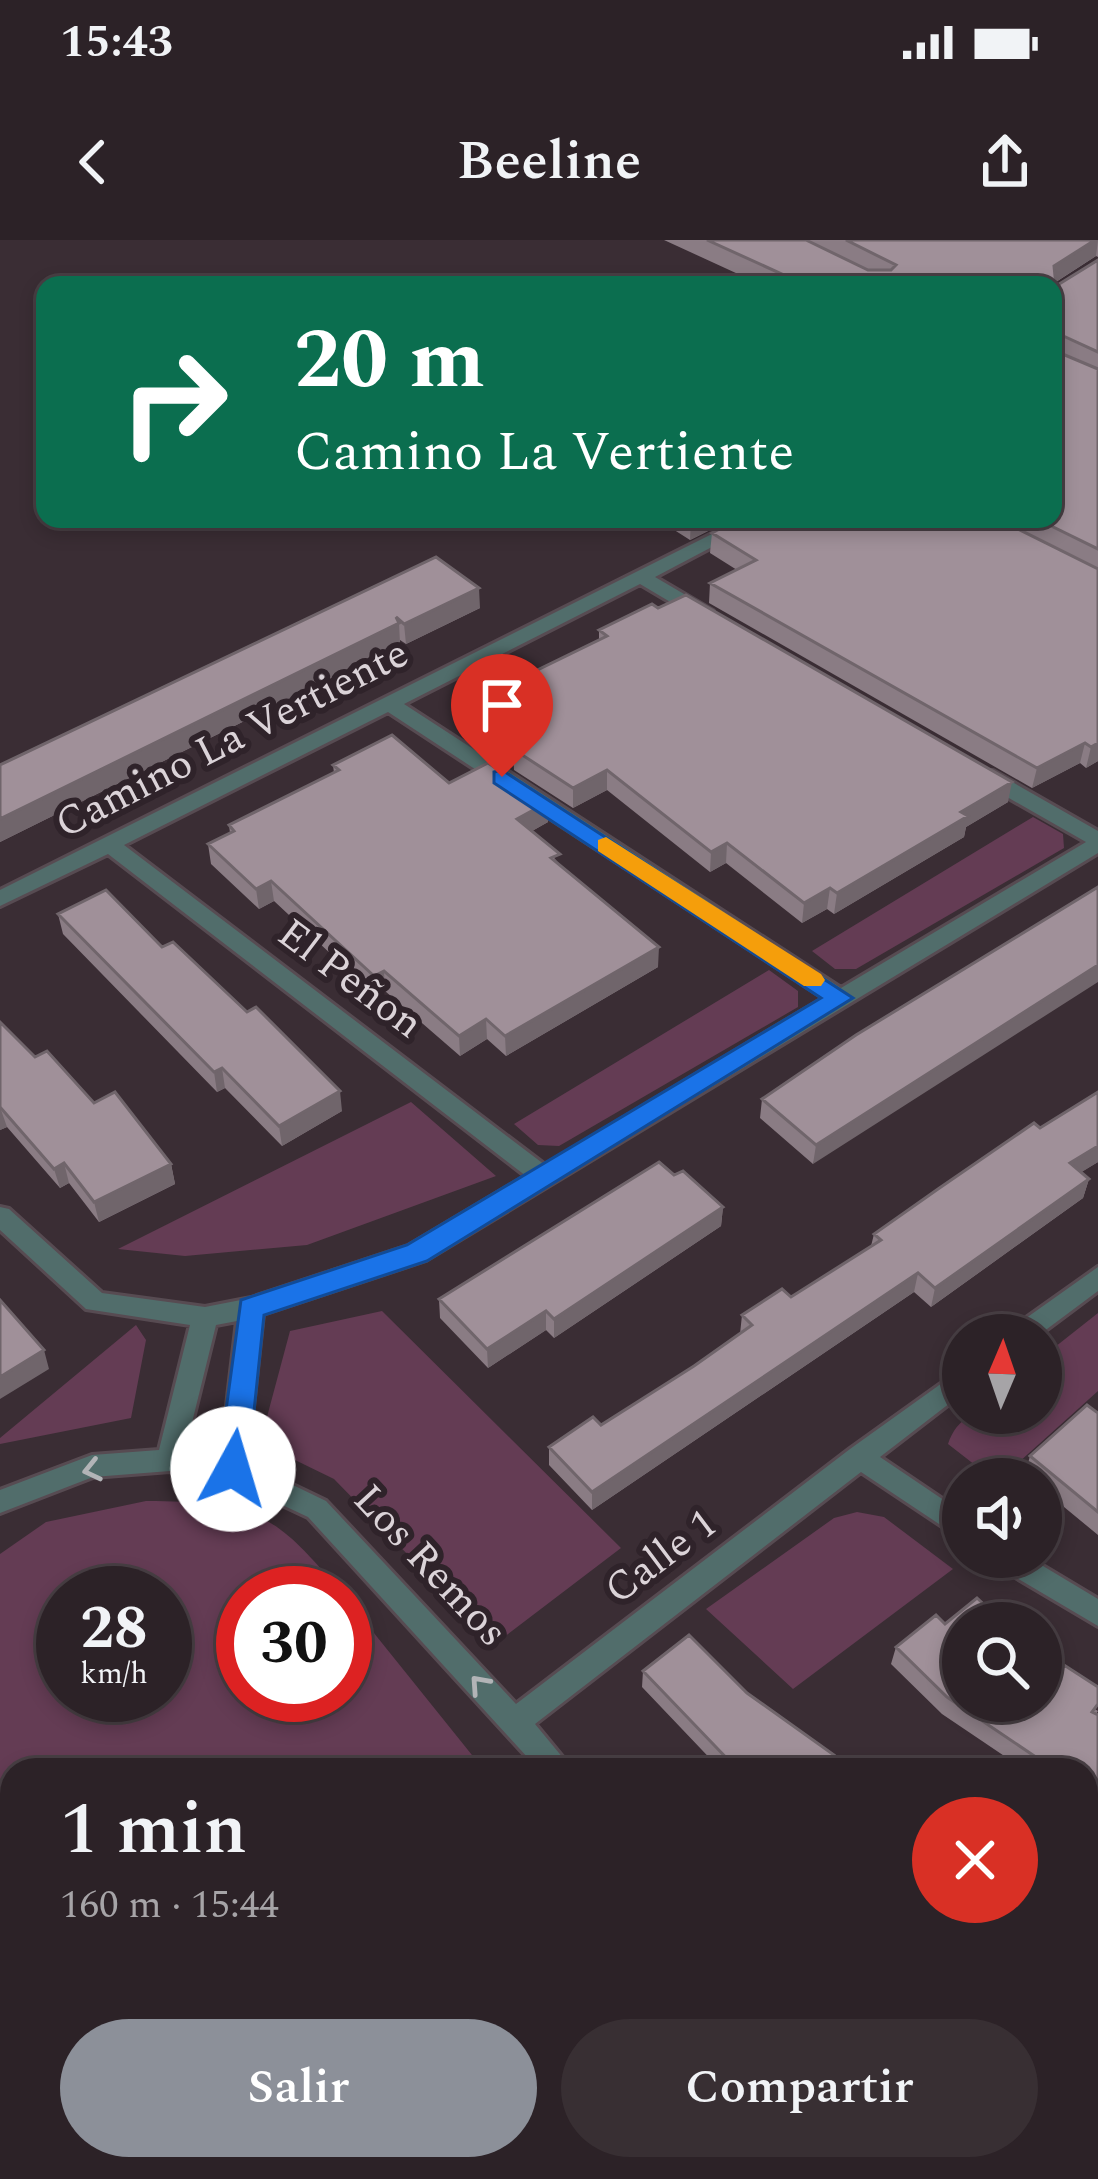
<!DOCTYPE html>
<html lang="es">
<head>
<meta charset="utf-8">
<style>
	:root { --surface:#2c2227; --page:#382f33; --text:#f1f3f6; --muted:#a6a4a7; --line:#483f44; --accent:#8c9099 }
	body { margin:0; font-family:Spectral,serif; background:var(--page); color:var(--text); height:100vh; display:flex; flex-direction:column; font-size:45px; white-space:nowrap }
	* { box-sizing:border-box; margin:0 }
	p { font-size:39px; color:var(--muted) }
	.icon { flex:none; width:66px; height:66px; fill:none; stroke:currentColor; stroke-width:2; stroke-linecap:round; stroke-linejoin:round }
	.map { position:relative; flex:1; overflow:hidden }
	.panel { position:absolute; left:0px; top:1518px; width:1098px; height:423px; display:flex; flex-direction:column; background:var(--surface); border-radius:36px 36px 0 0; box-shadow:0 6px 18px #0003,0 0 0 3px var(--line) }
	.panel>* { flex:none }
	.banner { position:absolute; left:36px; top:36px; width:1026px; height:252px; border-radius:24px; box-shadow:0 6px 18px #0003,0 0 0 3px var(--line); background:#0b6e4f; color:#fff; overflow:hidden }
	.needle { width:78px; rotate:2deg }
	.controls { position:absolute; left:942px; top:1074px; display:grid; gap:24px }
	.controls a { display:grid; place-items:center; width:120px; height:120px; border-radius:50%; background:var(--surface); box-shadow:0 6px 18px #0003,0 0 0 3px var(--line); font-size:60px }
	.speed { position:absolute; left:36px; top:1326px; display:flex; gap:24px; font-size:60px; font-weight:700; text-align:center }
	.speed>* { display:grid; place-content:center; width:156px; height:156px; border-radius:50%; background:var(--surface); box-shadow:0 6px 18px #0003,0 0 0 3px var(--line); line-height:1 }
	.speed small { font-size:30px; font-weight:400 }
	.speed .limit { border:18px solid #d22; background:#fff; color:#111 }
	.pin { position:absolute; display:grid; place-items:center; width:102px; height:102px; color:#fff; margin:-123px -51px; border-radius:50% 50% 50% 0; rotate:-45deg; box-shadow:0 0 12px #0007 }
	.pin .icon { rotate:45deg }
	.me { position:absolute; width:132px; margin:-66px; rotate:6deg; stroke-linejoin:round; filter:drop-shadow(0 0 9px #0008) }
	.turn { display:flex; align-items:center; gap:42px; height:252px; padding:0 60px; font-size:54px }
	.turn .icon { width:156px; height:156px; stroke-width:2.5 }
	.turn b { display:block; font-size:84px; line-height:102px }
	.round { display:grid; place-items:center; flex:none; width:126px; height:126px; border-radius:63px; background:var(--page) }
	.headline { display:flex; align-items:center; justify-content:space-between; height:204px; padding:0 60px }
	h1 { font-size:72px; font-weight:600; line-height:90px }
	.button { display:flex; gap:24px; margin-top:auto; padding:24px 60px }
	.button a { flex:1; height:138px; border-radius:72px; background:var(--accent); color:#fff; font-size:48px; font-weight:600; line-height:138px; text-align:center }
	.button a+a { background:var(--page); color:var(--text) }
	.status { display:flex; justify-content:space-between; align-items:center; height:84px; padding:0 60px; background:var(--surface); direction:ltr }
	.status svg { height:33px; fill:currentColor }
	header { display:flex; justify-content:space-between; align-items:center; height:156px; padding:0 60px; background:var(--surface); font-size:54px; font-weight:600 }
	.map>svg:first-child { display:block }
	.green { fill:#643c54; fill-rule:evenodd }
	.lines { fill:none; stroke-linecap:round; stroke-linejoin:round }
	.street-casing { stroke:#574b52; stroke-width:6 }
	.street { fill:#516d6b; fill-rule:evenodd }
	.wall { fill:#8a7c84 }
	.shaded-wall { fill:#70656b }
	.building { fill:#a09099; stroke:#70656b; stroke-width:3 }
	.oneway { stroke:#b2b4b7 }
	.route { fill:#1a73e8; stroke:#114b97; stroke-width:3 }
	.slow { fill:#f59e0b }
	.labels { text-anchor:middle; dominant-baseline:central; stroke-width:12; stroke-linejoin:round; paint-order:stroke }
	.street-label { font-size:42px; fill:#dbd3d8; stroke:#2f232a }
</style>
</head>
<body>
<div class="status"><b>15:43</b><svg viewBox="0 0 49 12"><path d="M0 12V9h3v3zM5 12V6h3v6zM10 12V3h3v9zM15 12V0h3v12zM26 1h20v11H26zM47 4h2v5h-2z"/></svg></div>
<header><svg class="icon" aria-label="back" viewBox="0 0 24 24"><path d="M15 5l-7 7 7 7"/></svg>Beeline<svg class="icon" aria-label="share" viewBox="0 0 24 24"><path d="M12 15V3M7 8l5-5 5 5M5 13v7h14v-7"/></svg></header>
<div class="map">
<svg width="1098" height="1939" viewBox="0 0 1098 1939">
	<rect width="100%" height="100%" fill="#3a2d34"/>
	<path class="green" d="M1033 577 1063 594 1064 608 856 729H835L812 711Z
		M769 730 798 751V767L559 906 538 905 514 884Z
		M411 862 496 936 307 1005 185 1016 118 1009Z
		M382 1071 621 1308 495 1404 334 1239 260 1203 290 1091Z
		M1098 1073V1151L1000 1239H993L948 1204C963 1160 1001 1173 1041 1173V1118Z
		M136 1085 146 1100 131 1178 0 1204V1198Z
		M146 1261C252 1262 274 1270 341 1353H243V1455H345V1357L484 1530H12V1842L0 1817V1314L46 1282ZM63 1353H165V1455H63Z
		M857 1272 884 1277 953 1329 793 1449 706 1369 834 1278Z
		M54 1929H331L318 1939H59Z
		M754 1929H916L933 1939H745Z"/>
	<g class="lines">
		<g class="street-casing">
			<path id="street" d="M742 279H765L655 337 713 371V379H699L640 344 404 464 841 748 1086 602 979 541V531H993L1098 591V613L426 1020 263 1074 247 1223 326 1261 516 1464 850 1209 963 1128V1153L880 1217 963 1273V1300L861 1232 535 1484 573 1530H539L308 1277 229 1240 170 1231 93 1237 0 1273V1250L92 1215 159 1210 190 1085 86 1069 0 990V967L9 969 102 1053 205 1067 251 1058 408 1006 526 936 108 614 0 666V650ZM388 472 824 758 545 925 124 605ZM237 1081 221 1216 185 1211 216 1085Z
				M1098 1027V1051L1039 1095H1008L1012 1088Z
				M991 1317H1028L1098 1359V1386L995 1325Z
				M1086 1918 1098 1924V1939H1062L1058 1929H1086Z
				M414 1929H454L450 1939H410Z
				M612 1929H652L648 1939H608Z"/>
		</g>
		<use href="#street" class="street"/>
	</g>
	<path class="wall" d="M664 0H1098V17L1096 16 1056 42V46L1098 20V521L1086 528 1080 523 1032 548 709 363 710 343 737 330 710 313 712 293 738 279H1053V45H762Z
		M657 279H732L690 300Z
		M436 317 480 368 406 404 400 400V404L0 602V525Z
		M599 390 1008 562 966 587 964 597 834 674 827 669 802 683 726 623 710 632 607 550 573 568 514 530 513 509 525 503 495 478V458L515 448V441L599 400Z
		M333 525 449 543 548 582 532 591 560 625 658 727 506 816 487 799 460 816 385 751 376 756 274 661 259 669 211 624 208 604 230 593 229 585 334 533Z
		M58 674 162 707 342 871 282 906 225 848 217 852 63 694Z
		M0 782 35 817 171 924 175 944 99 982 69 943 60 948 7 887 0 890Z
		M856 795 813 924 760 878 762 859Z
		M1098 852V922L1081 932 1089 939 1083 958 931 1067 914 1052 592 1270 549 1225V1207L601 1185 694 1126 740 1094 742 1075 791 1057 871 1006 874 994Z
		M674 935 723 967 721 986 554 1098 546 1090 488 1128 440 1078 439 1059Z
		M1098 1173V1295L1041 1248V1239H1031L1025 1234 1030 1216Z
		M963 1383 1098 1471 1096 1474 1098 1475V1560L1086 1553V1530H1025L942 1474 891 1424 896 1407 945 1384Z
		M643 1431 747 1453 834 1515 831 1527 836 1530H721L642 1447Z
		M1086 1700 1098 1707V1792L1086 1785Z"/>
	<path class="shaded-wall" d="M1095 0H1098L1096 16 1051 45 1054 26Z
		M1059 94 1055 114H1053V96Z
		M693 279H732L690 300 691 280Z
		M479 348 480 368 406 404 404 384Z
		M399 383 400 404 0 602V579Z
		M1085 503 1080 523 1032 548 1037 528Z
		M1098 503V521L1086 528 1091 507Z
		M607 530V550L573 568V548Z
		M1012 542 1008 562 966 587 964 597 834 674 837 653 961 572Z
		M548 562V582L518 599 517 579Z
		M727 603 726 623 710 632 711 612Z
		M271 641 274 661 259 669 256 649Z
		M830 648 827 669 802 683 804 663Z
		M659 707 658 727 506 816 505 796Z
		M1098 725V742L813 924 816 905Z
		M384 731 385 751 376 756 374 736Z
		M486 779 487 799 460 816 459 796Z
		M222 828 225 848 217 852 214 832Z
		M340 851 342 871 282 906 279 886Z
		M0 867 7 887 0 890Z
		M1098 906V922L1064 943 1070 923Z
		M64 923 69 943 60 948 54 929Z
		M171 924 175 944 99 982 94 962Z
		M1089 939 1083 958 931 1067 935 1048Z
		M723 967 721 986 554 1098V1079Z
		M918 1033 914 1052 592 1270V1252Z
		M546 1071V1090L488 1128 487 1109Z
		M44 1110 49 1129 0 1159V1137Z"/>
	<path class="building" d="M707 0H806L868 30H891L896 25 846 0H1095L1054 26 1056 46 1098 20V112L1059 94 1053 96V99V45H806Z
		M1053 110 1098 129V309L1037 279H1053Z
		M738 279H998L1098 329V503L1091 507 1085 503 1037 528 710 343 756 320 712 293Z
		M436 317 479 348 404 384 396 377 399 383 0 579V525Z
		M686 355 1012 542 961 572 968 576 837 653 830 648 804 663 727 603 711 612 607 530 573 548 513 509 540 495 495 458 520 446 515 441 607 396 599 390 652 364 658 368Z
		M392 495 449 543 488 523 548 562 517 579 560 614 551 618 659 707 505 796 486 779 459 796 384 731 374 736 271 641 256 649 208 604 234 591 229 585 339 530 333 525Z
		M1098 647V725L816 905 762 859 856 795Z
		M106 650 162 707 173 702 247 772 256 767 340 851 279 886 222 828 214 832 58 674Z
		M0 782 35 817 47 811 94 863 115 852 171 924 94 962 64 923 54 929 0 867Z
		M1098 852V906L1070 923 1089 939 935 1048 918 1033 592 1252 549 1207 593 1177 601 1185 694 1126 752 1085 742 1075 782 1049 791 1057 881 1000 874 994 938 949 1034 883 1040 888Z
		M659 922 674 935 683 931 723 967 554 1079 546 1071 487 1109 439 1059Z
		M0 1060 44 1110 0 1137Z
		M1087 1165 1098 1173V1272L1030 1216Z
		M977 1358 1004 1383H963V1461H1041V1419L1057 1435 1064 1425 1098 1447V1464L1092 1472 1098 1475V1540L1086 1532V1530H1082L1060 1517 1052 1528 947 1457 896 1407 936 1375 945 1384Z
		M689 1395 747 1453 834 1515 827 1524 836 1530H738L643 1431Z
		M1086 1700 1098 1707V1775L1086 1767Z"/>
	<defs><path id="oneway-chevron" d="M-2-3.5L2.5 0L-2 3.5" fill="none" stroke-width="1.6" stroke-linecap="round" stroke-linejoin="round" transform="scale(3)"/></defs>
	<g class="oneway">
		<use href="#oneway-chevron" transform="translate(92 1230) rotate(167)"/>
		<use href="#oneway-chevron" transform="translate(479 1444) rotate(-132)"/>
	</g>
	<path class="route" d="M502 530 853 758 427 1021 264 1075 248 1229 243 1238 233 1242 222 1238 218 1229 241 1060 407 1005 821 758 494 543V532Z"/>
	<path class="slow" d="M606 597 821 734 825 740 821 746H804L598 611V600Z"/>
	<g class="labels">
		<g class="street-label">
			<text transform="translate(232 499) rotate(-27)">Camino La Vertiente</text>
			<text transform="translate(350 739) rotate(37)">El Peñon</text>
			<text transform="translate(661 1317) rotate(-37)">Calle 1</text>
			<text transform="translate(430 1326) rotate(47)">Los Remos</text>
		</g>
	</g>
</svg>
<div class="controls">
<a><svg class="needle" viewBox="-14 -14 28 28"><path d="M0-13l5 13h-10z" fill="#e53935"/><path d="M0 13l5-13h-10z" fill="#a6a4a7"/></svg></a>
<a><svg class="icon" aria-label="sound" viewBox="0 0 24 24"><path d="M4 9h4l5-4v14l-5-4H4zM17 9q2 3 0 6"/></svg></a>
<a><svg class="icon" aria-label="search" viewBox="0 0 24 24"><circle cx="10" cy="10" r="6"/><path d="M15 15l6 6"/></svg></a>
</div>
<div class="speed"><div>28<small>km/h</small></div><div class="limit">30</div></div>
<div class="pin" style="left:502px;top:537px;background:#d93025"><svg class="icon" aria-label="arrive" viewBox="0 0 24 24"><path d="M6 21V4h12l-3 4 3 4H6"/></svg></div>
<svg class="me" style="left:233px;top:1229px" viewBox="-20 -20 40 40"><circle r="19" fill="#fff"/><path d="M0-13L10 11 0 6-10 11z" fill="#1a73e8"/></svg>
<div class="banner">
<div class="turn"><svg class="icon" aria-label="right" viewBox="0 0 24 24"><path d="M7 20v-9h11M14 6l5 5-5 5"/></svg><div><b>20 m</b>Camino La Vertiente</div></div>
</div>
<section class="panel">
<div class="headline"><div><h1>1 min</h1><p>160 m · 15:44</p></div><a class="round" style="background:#d93025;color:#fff"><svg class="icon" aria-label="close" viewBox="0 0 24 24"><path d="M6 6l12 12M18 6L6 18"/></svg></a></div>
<div class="button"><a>Salir</a><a>Compartir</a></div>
</section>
</div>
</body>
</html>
